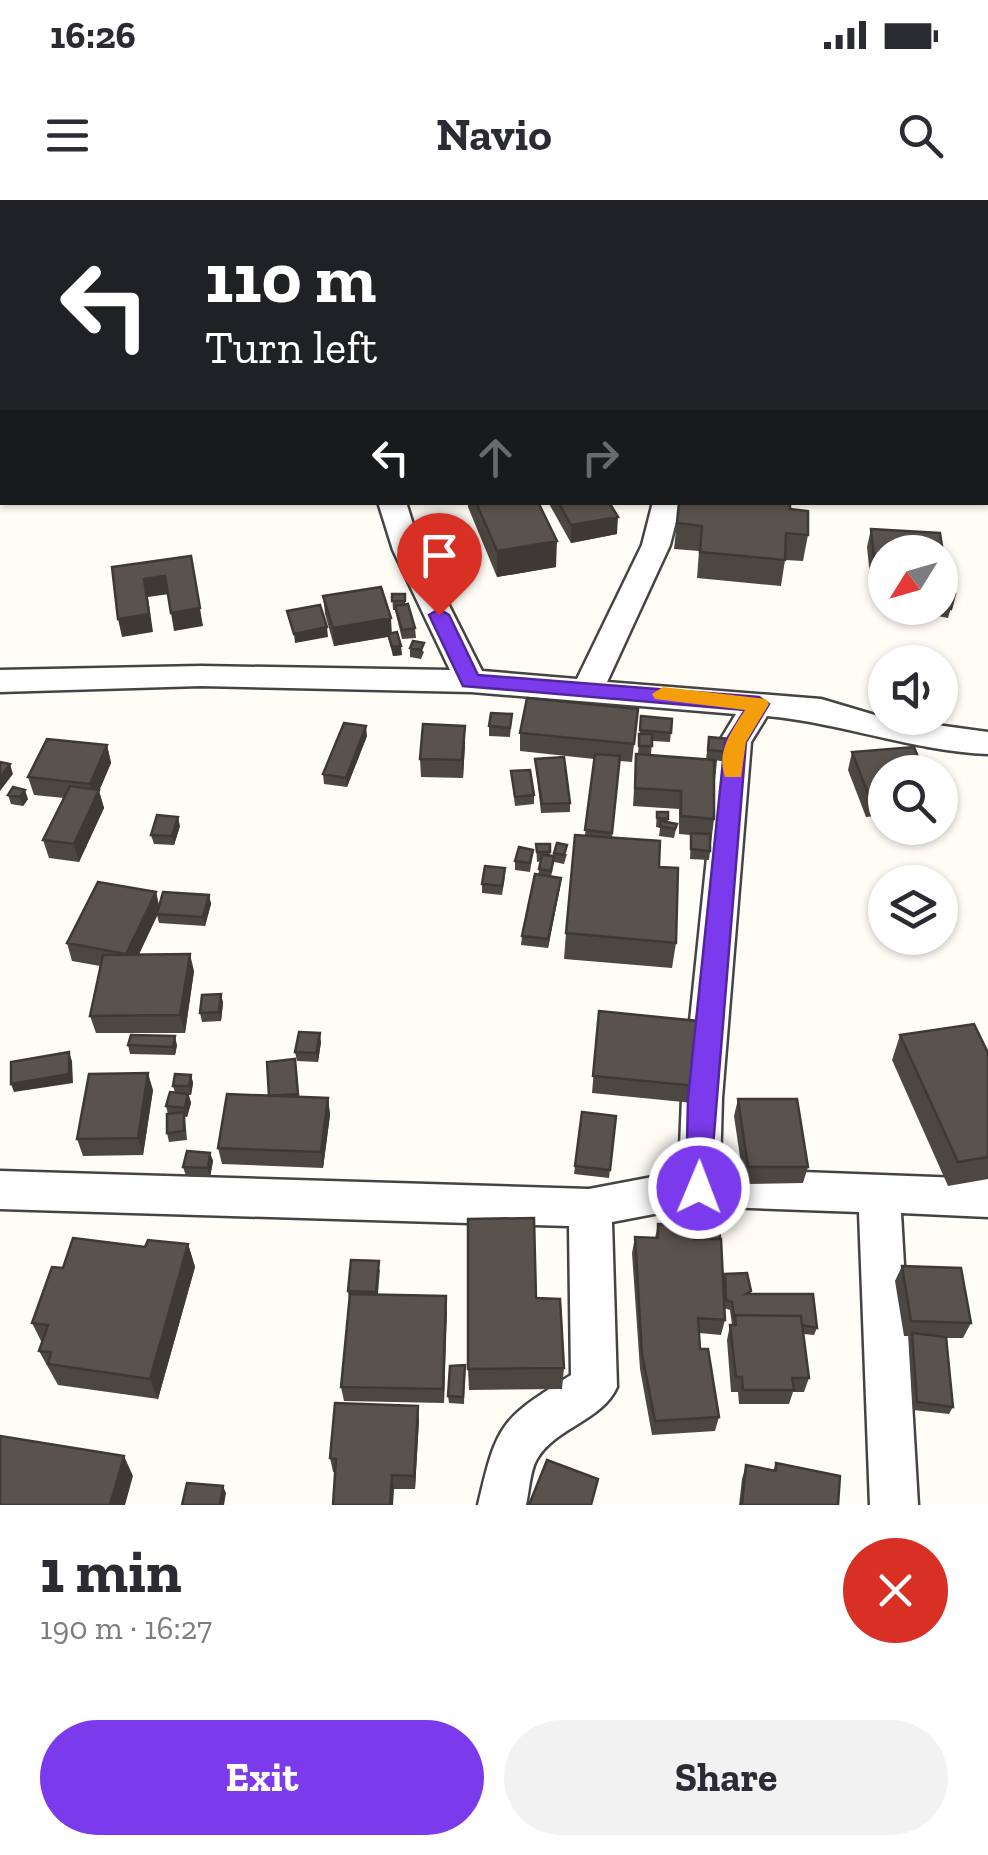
<!DOCTYPE html>
<html lang="en">
<head>
<meta charset="utf-8">
<style>
	:root { --surface:#fff; --page:#f2f2f3; --text:#2b2b33; --muted:#7c7c81; --accent:#7c3aed }
	body { margin:0; font-family:"Zilla Slab",serif; background:var(--page); color:var(--text); height:100vh; display:flex; flex-direction:column; font-size:38px; white-space:nowrap }
	* { box-sizing:border-box; margin:0 }
	p { font-size:32px; color:var(--muted) }
	.icon { flex:none; width:55px; height:55px; fill:none; stroke:currentColor; stroke-width:2; stroke-linecap:round; stroke-linejoin:round }
	.map { position:relative; height:1305px; overflow:hidden }
	.sheet { display:flex; flex-direction:column; background:var(--surface); flex:1 }
	.sheet>* { flex:none }
	.guide { position:absolute; left:0px; top:0px; width:990px; height:305px; box-shadow:0 2px 8px #0004; background:#202124; color:#fff; overflow:hidden }
	.needle { width:65px; rotate:233deg }
	.tools { position:absolute; left:868px; top:335px; display:grid; gap:20px }
	.tools a { display:grid; place-items:center; width:90px; height:90px; border-radius:50%; background:var(--surface); box-shadow:0 2px 8px #0004; font-size:50px }
	.pin { position:absolute; display:grid; place-items:center; width:85px; height:85px; color:#fff; margin:-102px -42px; border-radius:50% 50% 50% 0; rotate:-45deg; box-shadow:0 0 10px #0007 }
	.pin .icon { rotate:45deg }
	.me { position:absolute; width:110px; margin:-55px; rotate:1deg; stroke-linejoin:round; filter:drop-shadow(0 0 8px #0008) }
	.turn { display:flex; align-items:center; gap:35px; height:210px; padding:0 40px; font-size:45px }
	.turn .icon { width:130px; height:130px; stroke-width:2.5 }
	.turn b { display:block; font-size:70px; line-height:85px }
	.lanes { display:flex; align-items:center; height:95px; padding:0 40px; background:#0003; justify-content:center; gap:50px; direction:ltr }
	.lanes .off { opacity:.35 }
	.round { display:grid; place-items:center; flex:none; width:105px; height:105px; border-radius:52px; background:var(--page) }
	.head { display:flex; align-items:center; justify-content:space-between; height:170px; padding:0 40px }
	h1 { font-size:60px; font-weight:700; line-height:75px }
	.button { display:flex; gap:20px; margin-top:auto; padding:20px 40px }
	.button a { flex:1; height:115px; border-radius:60px; background:var(--accent); color:#fff; font-size:40px; font-weight:700; line-height:115px; text-align:center }
	.button a+a { background:var(--page); color:var(--text) }
	.status { display:flex; justify-content:space-between; align-items:center; height:70px; padding:0 50px; background:var(--surface); direction:ltr }
	.status svg { height:28px; fill:currentColor }
	header { display:flex; justify-content:space-between; align-items:center; height:130px; padding:0 40px; background:var(--surface); font-size:45px; font-weight:700 }
	.map>svg:first-child { display:block }
	.lines { fill:none; stroke-linecap:round; stroke-linejoin:round }
	.minor-casing { stroke:#444; stroke-width:5 }
	.minor { fill:#fff; fill-rule:evenodd }
	.wall { fill:#4d4742 }
	.shaded-wall { fill:#3f3936 }
	.building { fill:#5a524d; stroke:#3f3936; stroke-width:2.5 }
	.route { fill:#7c3aed; stroke:#51269a; stroke-width:2.5 }
	.slow { fill:#f59e0b }
</style>
</head>
<body>
<div class="status"><b>16:26</b><svg viewBox="0 0 49 12"><path d="M0 12V9h3v3zM5 12V6h3v6zM10 12V3h3v9zM15 12V0h3v12zM26 1h20v11H26zM47 4h2v5h-2z"/></svg></div>
<header><svg class="icon" aria-label="menu" viewBox="0 0 24 24"><path d="M4 6h16M4 12h16M4 18h16"/></svg>Navio<svg class="icon" aria-label="search" viewBox="0 0 24 24"><circle cx="10" cy="10" r="6"/><path d="M15 15l6 6"/></svg></header>
<div class="map">
<svg width="988" height="1305" viewBox="0 0 988 1305">
	<rect width="100%" height="100%" fill="#fffdf5"/>
	<g class="lines">
		<g class="minor-casing">
			<path id="minor" d="M55 0H77L78 2H57Z
				M289 0H311L312 2H291Z
				M526 0H548L550 2H528Z
				M378 302H406L421 350 482 471 577 479 642 345 653 302H681L670 345 607 482 821 499 885 518 988 532V554C913 551 842 523 767 516L751 542 722 898 720 969 988 979V1017L901 1013 918 1305H870L859 1012 696 1006 612 1022 617 1187C602 1221 556 1227 537 1259 530 1270 529 1292 526 1305H478C497 1223 500 1220 571 1175L569 1026 0 1009V971L589 989 679 972 682 898 719 542 736 514 471 492 201 486 0 492V470L201 466 450 470 393 350Z"/>
		</g>
		<use href="#minor" class="minor"/>
	</g>
	<path class="wall" d="M573 0H653V2H573Z
		M730 0H786L785 2H732Z
		M468 302H538L556 367 497 377 468 307Z
		M548 302H609L617 334 571 343Z
		M679 302 790 309 808 335 803 361 785 360 781 386 697 378 699 351 674 349Z
		M871 329 942 346 940 355V352H885V376H870L867 347Z
		M392 394H405V403L415 428 416 438 402 439 395 410H393Z
		M955 394 948 418 907 410V408H940Z
		M323 396 392 433 402 455 393 456 388 437 334 446 325 414Z
		M413 441 424 452 421 459 410 457V448Z
		M638 509 632 562 620 561 612 637 659 667 676 743 672 768 564 759 566 733 585 635 594 559 520 551V533Z
		M512 514 510 537 489 536V526Z
		M641 516 672 519 670 542 652 541 651 555 706 559 709 537 729 552 727 562 714 560V619L709 660 690 659 691 635 679 634V609L633 606 635 572 636 554H638Z
		M367 536 347 587 324 584 323 574Z
		M465 544 463 578 421 577 420 559Z
		M107 545 111 563 99 591 104 608 79 662 49 658 43 640 64 598 34 595 28 577Z
		M852 552 885 572V615L866 617 848 570Z
		M535 559 570 603V612L541 613Z
		M511 571 534 595V604L515 606Z
		M8 595 28 599 23 606 11 604Z
		M657 612H668V622L677 624 674 638 659 636 660 628 656 627Z
		M180 626 174 645 154 644 151 635Z
		M536 644H550V656H553L554 653 567 654 564 664 554 662 551 677 561 678 560 687 548 748 521 745 522 736 538 675 541 661 537 662Z
		M533 650 530 672 515 670V661Z
		M505 677 502 695 482 693V684Z
		M156 692 159 706 209 695 211 704 205 726 159 723 157 715 139 754 194 771 185 833H96L90 816 100 766 72 761 67 743Z
		M221 794 223 803 221 821 202 822 200 813Z
		M599 811 696 886 693 903 592 893Z
		M900 835 988 853V979L948 986 892 860Z
		M321 842 318 862 297 861 295 852Z
		M128 845H177L175 855 130 854Z
		M295 859 299 897 328 898 330 915 323 968 222 964 218 948 269 896Z
		M191 875 193 883 191 895H189L191 903 187 917H185L187 940 169 942 167 933 168 914 166 906 175 893 173 886Z
		M153 890 143 955 83 956 77 939Z
		M738 899 808 967 803 983 744 984 734 916Z
		M582 912 616 916 609 978 574 974Z
		M210 953 213 961 210 977 186 976 183 967Z
		M691 1021 723 1082 725 1074 750 1094 817 1128 814 1135 803 1134 809 1178 804 1192H793L789 1204H739L738 1192H731L727 1140 730 1125H732L730 1110 724 1108 725 1120 721 1135 699 1133 700 1149 719 1217 715 1231 652 1235 640 1169 632 1053 635 1037 655 1038 658 1024 690 1025Z
		M188 1044 195 1067 158 1199 58 1185 39 1151 42 1143 32 1123 63 1068 145 1047Z
		M902 1066 971 1123 963 1138H947L953 1207 949 1214 913 1210 909 1141 911 1136H904L895 1081Z
		M380 1069 378 1094 446 1096 444 1203 344 1201 341 1187 349 1099 348 1091Z
		M536 1098 564 1168 562 1189 469 1190 468 1169Z
		M465 1165 464 1204 449 1203 448 1196Z
		M419 1220 415 1289H394L333 1272 330 1258Z
		M776 1263 838 1305H739L742 1279 746 1265 773 1271Z"/>
	<path class="shaded-wall" d="M399 0H417V2H386Z
		M426 0H517V2H426Z
		M675 0H716V2H669L670 1Z
		M746 0H786L785 2H745Z
		M821 0H869L868 2H821Z
		M936 0H948L947 2H926Z
		M0 20H2V37H0Z
		M2 178V196L0 197V179Z
		M618 317 617 334 571 343V325Z
		M557 341 556 367 497 377V351Z
		M194 374 203 426 174 431 171 413Z
		M165 376 169 394 148 397 153 432 122 437 118 419 144 379Z
		M391 418 392 436 334 446 333 428Z
		M327 427 328 437 295 443 294 434Z
		M401 446 402 455 393 456 392 447Z
		M366 526 367 536 347 587 346 578Z
		M465 526V544L463 578 462 560Z
		M107 545 111 563 99 591 104 608 79 662 74 644 94 600 90 584Z
		M10 564 13 574 0 591V578Z
		M25 590 28 599 23 606 20 597Z
		M178 617 180 626 174 645 172 636Z
		M561 678 560 687 548 748V739Z
		M156 692 160 710 131 771 126 754Z
		M209 695 211 704 205 726 203 717Z
		M190 754 194 771 185 833 180 815Z
		M221 794 223 803 221 821 219 812Z
		M320 833 321 842 318 862 316 853Z
		M175 836 177 845 175 855 173 847Z
		M69 852 72 861 73 883 14 892 11 884Z
		M148 873 153 890 143 955 138 938Z
		M191 875 193 883 191 895 189 886Z
		M188 894 191 903 187 917 185 908Z
		M328 898 330 915 323 968 321 952Z
		M210 953 213 961 210 977 208 968Z
		M188 1044 195 1067 158 1199 150 1179Z
		M446 1096 447 1111 444 1203 443 1189Z
		M418 1206 419 1220 415 1289 414 1276Z
		M124 1256 133 1276 125 1305H110Z
		M392 1275 394 1289 393 1305H390Z
		M223 1286 226 1293 224 1305H220Z"/>
	<path class="building" d="M0 0H23L24 2H2V20H0Z
		M92 0H167L168 2H92Z
		M322 0H355L357 2H323Z
		M580 0H634L605 2H581Z
		M0 154 2 166V178L0 179Z
		M476 302H538L557 341 497 351Z
		M558 302H609L618 317 571 325Z
		M679 302H790V309L808 311V335L786 333 785 360 700 352 702 326 677 323Z
		M871 329 940 333 942 346 917 345 918 352H885V358H874Z
		M191 356 200 408 171 413 165 376 144 379 149 414 118 419 112 367Z
		M381 387 391 418 333 428 323 396Z
		M940 390 955 394 951 409 940 407Z
		M392 394H405V401H392Z
		M408 404 415 428 402 430 395 406Z
		M320 405 327 427 294 434 287 411Z
		M397 432 401 446 392 447 388 434Z
		M413 441 424 443 421 450 410 448Z
		M527 498 638 509 634 544 520 533Z
		M491 513 512 514 510 528 489 526Z
		M641 516 672 519 671 533 640 530Z
		M344 523 366 526 346 578 323 574Z
		M423 524 465 526 462 560 420 559Z
		M639 534H652V546H639Z
		M709 537 729 539V552L708 550Z
		M47 539 107 545 90 584 28 577Z
		M914 547 924 572H885V598L870 599 852 552Z
		M595 554 620 556 612 633 585 630Z
		M636 554 714 560V619L681 616V591L635 588Z
		M564 557 570 603 542 604 535 559Z
		M0 562 10 564 0 578Z
		M530 570 534 595 515 597 511 571Z
		M70 586 99 590 74 644 43 640Z
		M13 587 25 590 20 597 8 595Z
		M657 612H668V619L657 618Z
		M157 615 178 617 172 636 151 635Z
		M661 621 677 624 675 629 660 626Z
		M691 633 710 634V651L691 649Z
		M575 635 660 641 659 667 678 668 676 743 566 733Z
		M557 643 567 645 564 655 554 653Z
		M536 644H550V652H537Z
		M519 647 533 650 530 663 515 661Z
		M542 655 554 656 551 671 539 669Z
		M485 666 505 668 502 686 482 684Z
		M535 674 561 678 548 739 522 736Z
		M98 682 156 692 126 754 67 743Z
		M163 692 209 695 203 717 157 714Z
		M190 754 180 815 90 816 103 755Z
		M221 794 219 812 200 813 202 795Z
		M599 811 698 821 696 886 593 876Z
		M974 824 988 853V957L958 962 900 835Z
		M299 832 320 833 316 853 295 852Z
		M131 835 175 836 173 847 128 845Z
		M69 852V874L11 884V862Z
		M295 859 298 894 269 896 267 862Z
		M148 873 138 938 77 939 89 874Z
		M175 874 191 875 189 886H173Z
		M170 892 188 894 185 908 166 906Z
		M227 894 328 898 321 952 218 948Z
		M738 899H797L808 967H748Z
		M184 912V931L167 933V914Z
		M582 912 616 916 610 970 575 966Z
		M187 951 210 953 208 968 183 967Z
		M534 1018 536 1098 560 1099 564 1168 468 1169V1019Z
		M691 1021 719 1022 720 1039H694L693 1025H691Z
		M658 1024 693 1025 694 1039H721L725 1120 698 1118 700 1149H708L719 1217 655 1221 642 1154 635 1037 658 1038Z
		M73 1038 145 1047 148 1040 188 1044 150 1179 48 1164 51 1152 39 1151 48 1125 32 1123 52 1067 63 1068Z
		M351 1060 379 1061 376 1092 348 1091Z
		M902 1066 961 1068 971 1123 911 1121Z
		M747 1073 751 1091 746 1094H813L817 1128 802 1125 801 1116 735 1115 734 1118 732 1102 726 1100 725 1074Z
		M350 1094 446 1096 443 1189 341 1187Z
		M735 1115 801 1116 809 1178H792L794 1190H743L742 1177H736L730 1125H736Z
		M912 1133 946 1137 953 1207 917 1202Z
		M465 1165 463 1197 448 1196 450 1166Z
		M335 1203 418 1206 414 1276 392 1275 390 1305H333L336 1259 330 1258Z
		M0 1236 124 1256 110 1305H0Z
		M547 1260 598 1279 591 1305H529Z
		M776 1263 840 1276 838 1305H742L746 1265 776 1271Z
		M187 1283 223 1286 220 1305H182Z"/>
	<path class="route" d="M439 409 449 415 478 475 759 497 769 504 746 542 709 996 699 1000 690 996 686 988 688 898 725 542 745 510 463 486 429 415Z"/>
	<path class="slow" d="M663 487 766 499 769 504 746 542 741 577H725C716 551 732 531 745 510L655 499 652 494Z"/>
</svg>
<div class="tools">
<a><svg class="needle" viewBox="-14 -14 28 28"><path d="M0-13l5 13h-10z" fill="#e53935"/><path d="M0 13l5-13h-10z" fill="#7c7c81"/></svg></a>
<a><svg class="icon" aria-label="sound" viewBox="0 0 24 24"><path d="M4 9h4l5-4v14l-5-4H4zM17 9q2 3 0 6"/></svg></a>
<a><svg class="icon" aria-label="search" viewBox="0 0 24 24"><circle cx="10" cy="10" r="6"/><path d="M15 15l6 6"/></svg></a>
<a><svg class="icon" aria-label="layers" viewBox="0 0 24 24"><path d="M12 4l9 5-9 5-9-5zM3 14l9 5 9-5"/></svg></a>
</div>
<div class="pin" style="left:439px;top:415px;background:#d93025"><svg class="icon" aria-label="arrive" viewBox="0 0 24 24"><path d="M6 21V4h12l-3 4 3 4H6"/></svg></div>
<svg class="me" style="left:699px;top:988px" viewBox="-20 -20 40 40"><circle r="17" fill="#7c3aed" stroke="#fff" stroke-width="3"/><path d="M0-11L8 9 0 5-8 9z" fill="#fff"/></svg>
<div class="guide">
<div class="turn"><svg class="icon" aria-label="left" viewBox="0 0 24 24"><path d="M17 20v-9H6M10 6l-5 5 5 5"/></svg><div><b>110 m</b>Turn left</div></div>
<div class="lanes"><svg class="icon" aria-label="left" viewBox="0 0 24 24"><path d="M17 20v-9H6M10 6l-5 5 5 5"/></svg><svg class="icon off" aria-label="ahead" viewBox="0 0 24 24"><path d="M12 20V5M6 11l6-6 6 6"/></svg><svg class="icon off" aria-label="right" viewBox="0 0 24 24"><path d="M7 20v-9h11M14 6l5 5-5 5"/></svg></div>
</div>
</div>
<section class="sheet">
<div class="head"><div><h1>1 min</h1><p>190 m · 16:27</p></div><a class="round" style="background:#d93025;color:#fff"><svg class="icon" aria-label="close" viewBox="0 0 24 24"><path d="M6 6l12 12M18 6L6 18"/></svg></a></div>
<div class="button"><a>Exit</a><a>Share</a></div>
</section>
</body>
</html>
